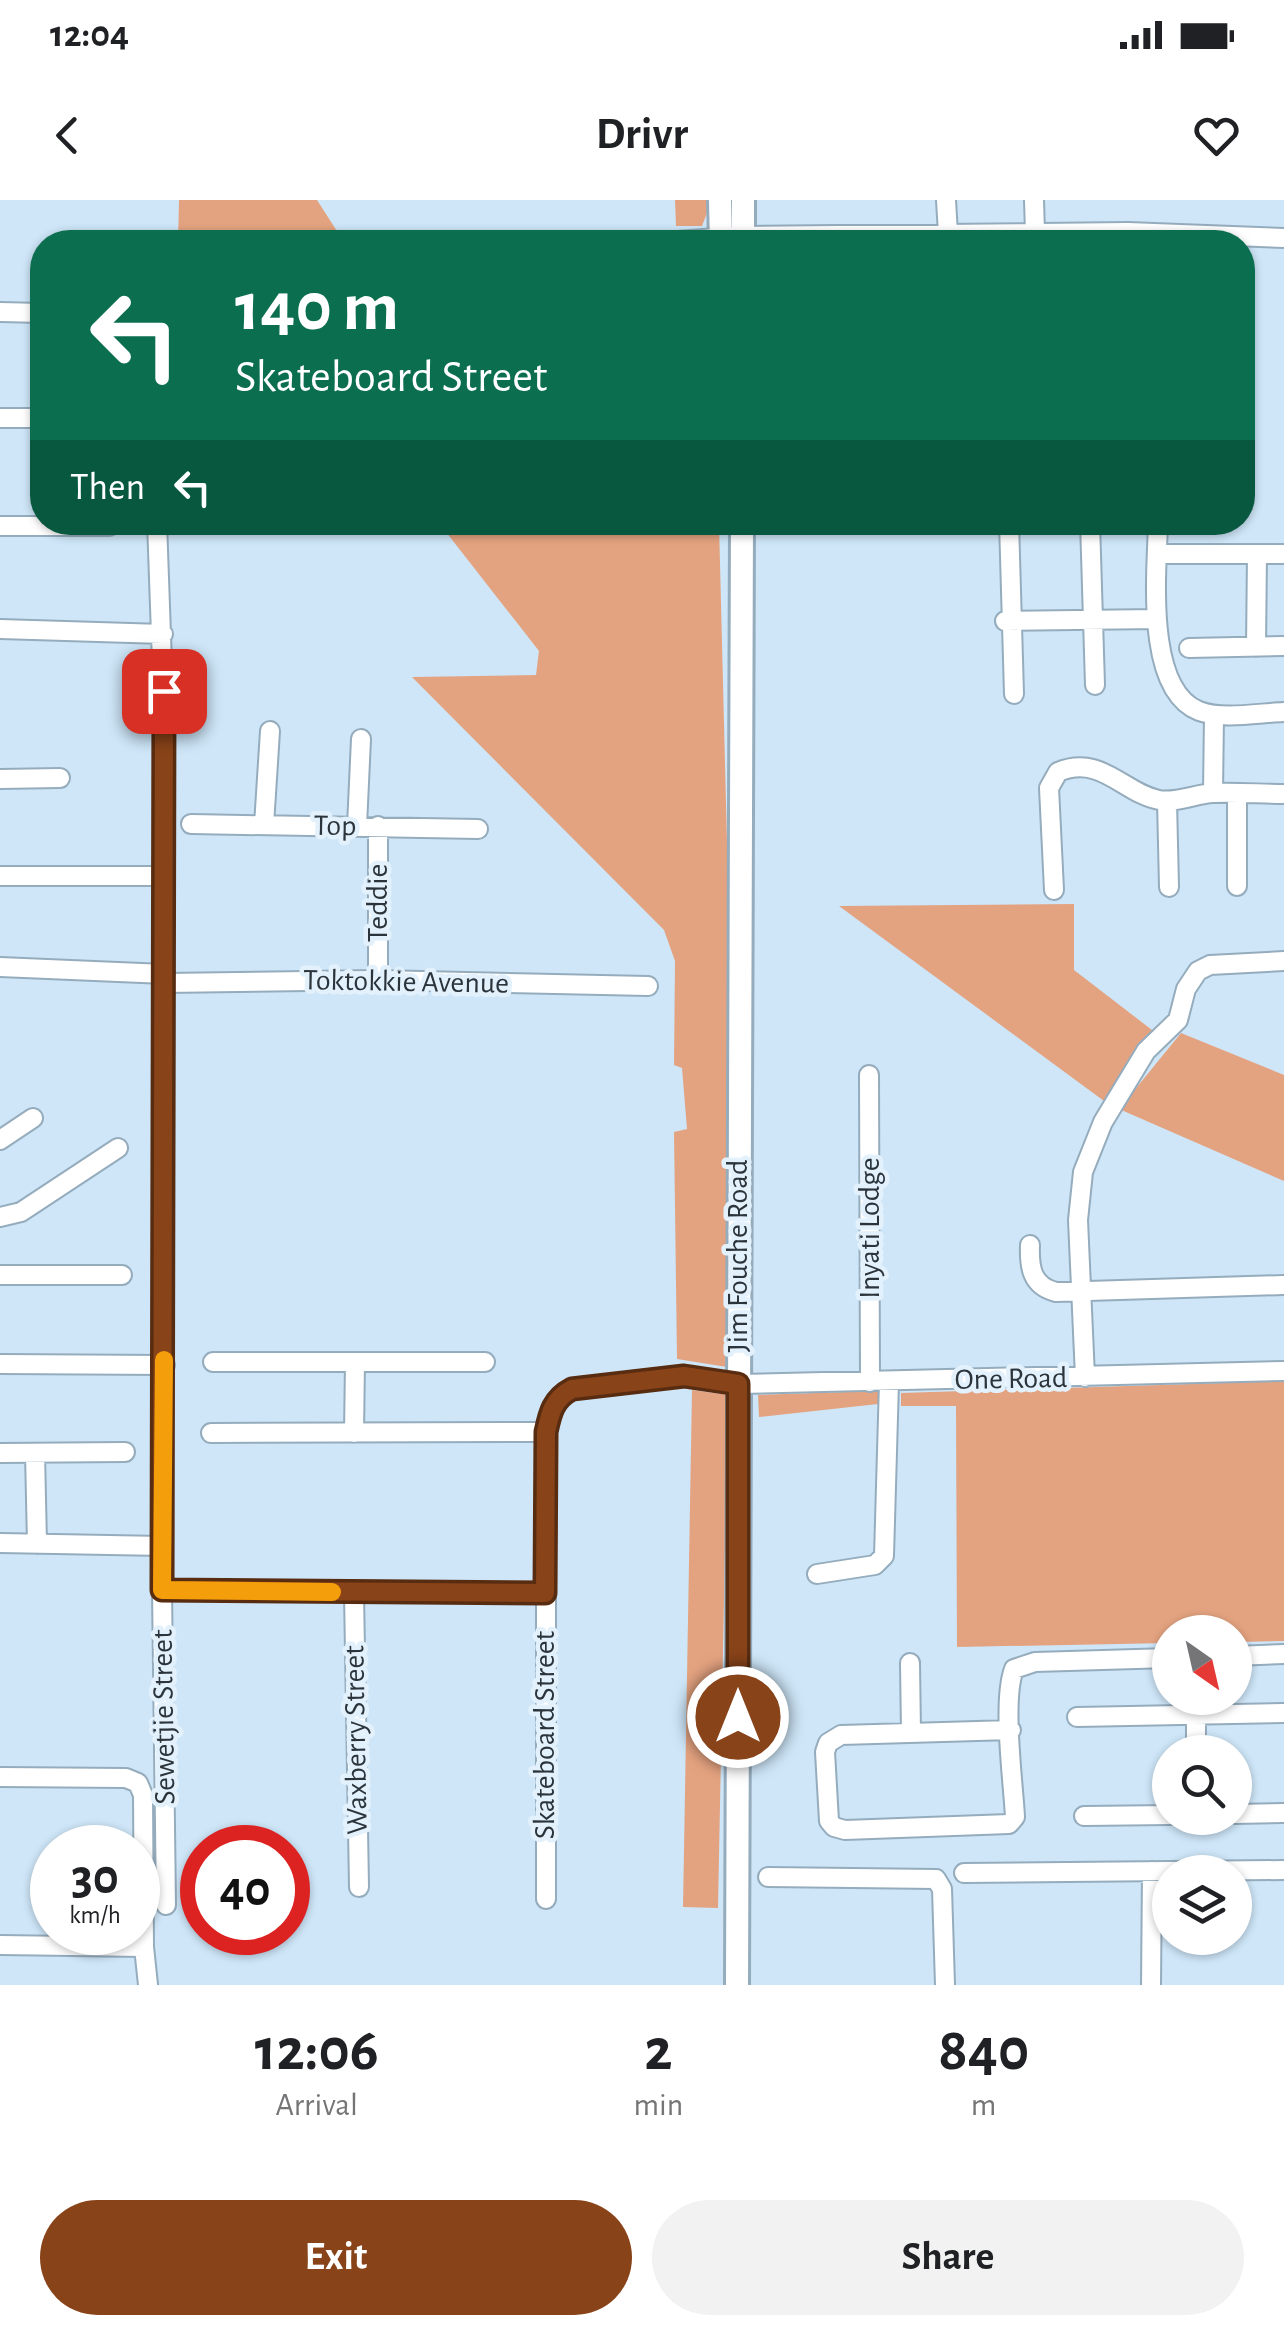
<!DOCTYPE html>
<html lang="en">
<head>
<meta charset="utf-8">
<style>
	:root { --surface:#fff; --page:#f2f2f2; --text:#202124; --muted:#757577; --accent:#884319 }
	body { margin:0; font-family:"Alegreya Sans",sans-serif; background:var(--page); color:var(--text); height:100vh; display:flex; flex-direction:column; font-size:38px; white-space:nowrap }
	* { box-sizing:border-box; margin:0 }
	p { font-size:32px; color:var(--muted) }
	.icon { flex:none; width:55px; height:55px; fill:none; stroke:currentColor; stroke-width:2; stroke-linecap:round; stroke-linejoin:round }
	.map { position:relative; height:1785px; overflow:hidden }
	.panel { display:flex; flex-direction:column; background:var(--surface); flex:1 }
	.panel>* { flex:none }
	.guide { position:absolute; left:30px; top:30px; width:1225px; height:305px; border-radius:40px; box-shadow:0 2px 8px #0004; background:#0b6e4f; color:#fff; overflow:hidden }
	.needle { width:65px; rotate:146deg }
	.buttons { position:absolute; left:1152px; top:1415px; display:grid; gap:20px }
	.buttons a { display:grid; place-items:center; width:100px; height:100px; border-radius:50%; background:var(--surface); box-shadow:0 2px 8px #0004; font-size:50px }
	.speed { position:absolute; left:30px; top:1625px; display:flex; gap:20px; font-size:50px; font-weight:700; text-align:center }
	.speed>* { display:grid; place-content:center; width:130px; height:130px; border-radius:50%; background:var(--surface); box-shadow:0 2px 8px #0004; line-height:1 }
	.speed small { font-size:25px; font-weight:400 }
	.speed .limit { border:15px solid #d22; background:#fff; color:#111 }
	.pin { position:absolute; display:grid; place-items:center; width:85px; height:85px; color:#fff; margin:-42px; border-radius:20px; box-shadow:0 5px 15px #0006 }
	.me { position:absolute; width:110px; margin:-55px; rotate:0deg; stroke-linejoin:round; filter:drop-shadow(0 0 8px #0008) }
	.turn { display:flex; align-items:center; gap:35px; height:210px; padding:0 40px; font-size:45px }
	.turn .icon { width:130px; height:130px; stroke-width:2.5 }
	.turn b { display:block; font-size:70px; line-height:85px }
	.then { display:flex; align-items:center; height:95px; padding:0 40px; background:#0003; gap:20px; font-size:38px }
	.eta { display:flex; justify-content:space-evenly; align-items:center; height:170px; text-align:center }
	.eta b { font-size:60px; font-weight:700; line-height:70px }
	.primary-button { display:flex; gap:20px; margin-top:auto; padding:20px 40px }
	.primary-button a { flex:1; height:115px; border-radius:60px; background:var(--accent); color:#fff; font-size:40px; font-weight:700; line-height:115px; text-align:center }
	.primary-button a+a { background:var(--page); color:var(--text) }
	.status { display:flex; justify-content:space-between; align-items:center; height:70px; padding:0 50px; background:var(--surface); direction:ltr }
	.status svg { height:28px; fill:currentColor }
	header { display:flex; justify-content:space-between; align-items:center; height:130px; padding:0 40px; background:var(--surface); font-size:45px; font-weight:700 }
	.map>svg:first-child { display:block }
	.green { fill:#e4a380 }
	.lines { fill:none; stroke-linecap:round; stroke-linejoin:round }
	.minor-casing { stroke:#95acbd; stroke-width:22 }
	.tertiary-casing { stroke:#95acbd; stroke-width:28 }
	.minor { stroke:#fff; stroke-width:18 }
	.tertiary { stroke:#fff; stroke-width:22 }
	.route-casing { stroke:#582c10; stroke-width:25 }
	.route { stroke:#884319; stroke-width:18 }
	.slow { stroke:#f59e0b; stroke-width:18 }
	.labels { text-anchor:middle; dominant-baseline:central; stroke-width:9; stroke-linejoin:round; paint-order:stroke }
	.street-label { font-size:30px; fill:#2b343b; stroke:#e3f1fc }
</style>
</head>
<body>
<div class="status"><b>12:04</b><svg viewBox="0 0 49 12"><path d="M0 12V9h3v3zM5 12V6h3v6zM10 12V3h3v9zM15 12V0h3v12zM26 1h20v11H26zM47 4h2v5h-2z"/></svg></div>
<header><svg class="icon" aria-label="back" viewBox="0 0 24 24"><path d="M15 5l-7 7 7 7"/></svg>Drivr<svg class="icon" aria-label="heart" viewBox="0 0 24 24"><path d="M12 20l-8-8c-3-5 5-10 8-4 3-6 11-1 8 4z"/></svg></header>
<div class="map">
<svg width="1284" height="1785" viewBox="0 0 1284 1785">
	<rect width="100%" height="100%" fill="#cee6f8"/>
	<path class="green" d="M179 0H317L344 42H178Z
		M675 0H712L702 26H676Z
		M439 323H719L727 643V1167L677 1159 674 932 687 929 682 868 674 865 675 761 664 730 412 477 536 475 539 451Z
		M1074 704V770L1152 830 1104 901 839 706Z
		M1181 833 1284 875V981L1119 909Z
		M1284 1181V1441L1235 1442V1432H1170V1443L957 1447 956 1206H901V1193Z
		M692 1190 728 1195 718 1708 683 1707Z
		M878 1191V1204L759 1217 758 1195Z"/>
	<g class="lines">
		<g class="minor-casing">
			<path id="minor" d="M946 0 948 34
				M1034 0 1035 33
				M359 41 360 42
				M664 42 743 36 1128 32 1284 38
				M0 112 42 113
				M0 218H42
				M157 322 164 519 162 1390 166 1705
				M1009 322 1014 494
				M1090 322 1095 485
				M1158 322C1157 370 1144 489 1199 511 1223 520 1258 513 1284 512
				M0 326H109
				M1157 354H1284
				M1005 421 1157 419
				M0 429 163 434
				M1256 447 1257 354
				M1189 448 1284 446
				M0 579 60 578
				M1213 593 1214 515
				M1237 595V686
				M1167 601 1169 687
				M191 624 478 629
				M264 625 270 531
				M357 626 361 539
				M0 676H164
				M1054 690 1049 588 1058 572C1101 554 1123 593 1159 600 1176 603 1196 594 1213 593 1237 592 1261 594 1284 594
				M0 767 165 774
				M378 780V626
				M165 783 378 780 648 786
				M869 875 870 1182
				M0 940 33 918
				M0 1017 21 1012 118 948
				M1030 1045C1029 1068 1032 1086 1056 1092L1284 1085
				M0 1075H122
				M213 1162H485
				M0 1164 165 1165
				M1085 1177 1078 1020 1083 972 1103 922 1146 851 1178 820 1186 789 1198 771 1210 765 1284 761
				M211 1233 546 1232
				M354 1233 355 1162
				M0 1253 125 1252
				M35 1253 37 1344
				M0 1343 163 1346
				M817 1374 875 1365 884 1356 889 1182
				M162 1390 545 1393
				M354 1393 359 1687
				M1235 1456 1284 1454
				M910 1463 911 1533
				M1077 1517 1284 1513
				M1011 1530 841 1535 828 1543 825 1552 829 1621 834 1627 845 1630 1009 1624 1015 1617C1013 1580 1002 1501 1014 1469L1035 1462 1170 1458
				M1196 1552V1515
				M0 1577 126 1578 138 1583 143 1595 144 1747
				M1235 1614 1284 1613
				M1084 1616 1170 1615
				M964 1673 1284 1670
				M768 1677 936 1679 942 1689 945 1785
				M546 1699V1232C550 1213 553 1199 572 1189L684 1176 738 1184 1284 1171
				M0 1745 144 1747 148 1785
				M1151 1785 1152 1671"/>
		</g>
		<g class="tertiary-casing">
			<path id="tertiary" d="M720 0 721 42
				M743 42V0
				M737 1785 742 322"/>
		</g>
		<use href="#minor" class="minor"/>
		<use href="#tertiary" class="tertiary"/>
	</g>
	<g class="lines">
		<g class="route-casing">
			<path id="route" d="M164 491 162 1390 545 1393 546 1232C550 1213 553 1199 572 1189L684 1176 738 1184V1517"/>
		</g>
		<use href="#route" class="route"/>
		<path class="slow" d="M164 1160 162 1390 332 1392"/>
	</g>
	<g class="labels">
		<g class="street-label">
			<text transform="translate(335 626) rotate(1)">Top</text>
			<text transform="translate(378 703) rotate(-90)">Teddie</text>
			<text transform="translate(406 782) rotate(1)">Toktokkie Avenue</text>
			<text transform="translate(870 1028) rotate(-90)">Inyati Lodge</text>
			<text transform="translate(738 1056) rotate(-90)">Jim Fouche Road</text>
			<text transform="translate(1011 1179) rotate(-1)">One Road</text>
			<text transform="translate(164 1517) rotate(-91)">Sewetjie Street</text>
			<text transform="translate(545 1535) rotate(-90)">Skateboard Street</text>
			<text transform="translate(356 1540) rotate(-91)">Waxberry Street</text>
		</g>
	</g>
</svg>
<div class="buttons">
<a><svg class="needle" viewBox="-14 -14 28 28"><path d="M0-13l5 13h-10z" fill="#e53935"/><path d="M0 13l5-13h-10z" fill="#757577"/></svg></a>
<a><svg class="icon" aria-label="search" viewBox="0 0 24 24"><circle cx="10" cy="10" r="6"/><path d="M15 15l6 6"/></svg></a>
<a><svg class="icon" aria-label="layers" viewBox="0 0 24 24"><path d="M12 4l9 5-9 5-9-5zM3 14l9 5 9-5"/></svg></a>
</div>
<div class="speed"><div>30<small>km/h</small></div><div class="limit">40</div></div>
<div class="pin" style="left:164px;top:491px;background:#d93025"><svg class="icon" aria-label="arrive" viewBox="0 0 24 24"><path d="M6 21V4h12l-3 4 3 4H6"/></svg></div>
<svg class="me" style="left:738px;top:1517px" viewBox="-20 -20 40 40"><circle r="17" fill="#884319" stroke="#fff" stroke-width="3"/><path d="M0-11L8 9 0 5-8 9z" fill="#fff"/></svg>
<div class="guide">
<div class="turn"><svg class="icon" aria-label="left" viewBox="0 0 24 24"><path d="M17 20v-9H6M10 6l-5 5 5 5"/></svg><div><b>140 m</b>Skateboard Street</div></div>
<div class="then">Then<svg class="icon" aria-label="left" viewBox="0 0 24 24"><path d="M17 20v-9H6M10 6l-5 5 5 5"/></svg></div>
</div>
</div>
<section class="panel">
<div class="eta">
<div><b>12:06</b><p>Arrival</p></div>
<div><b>2</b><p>min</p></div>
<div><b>840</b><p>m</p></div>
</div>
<div class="primary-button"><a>Exit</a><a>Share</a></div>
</section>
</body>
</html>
